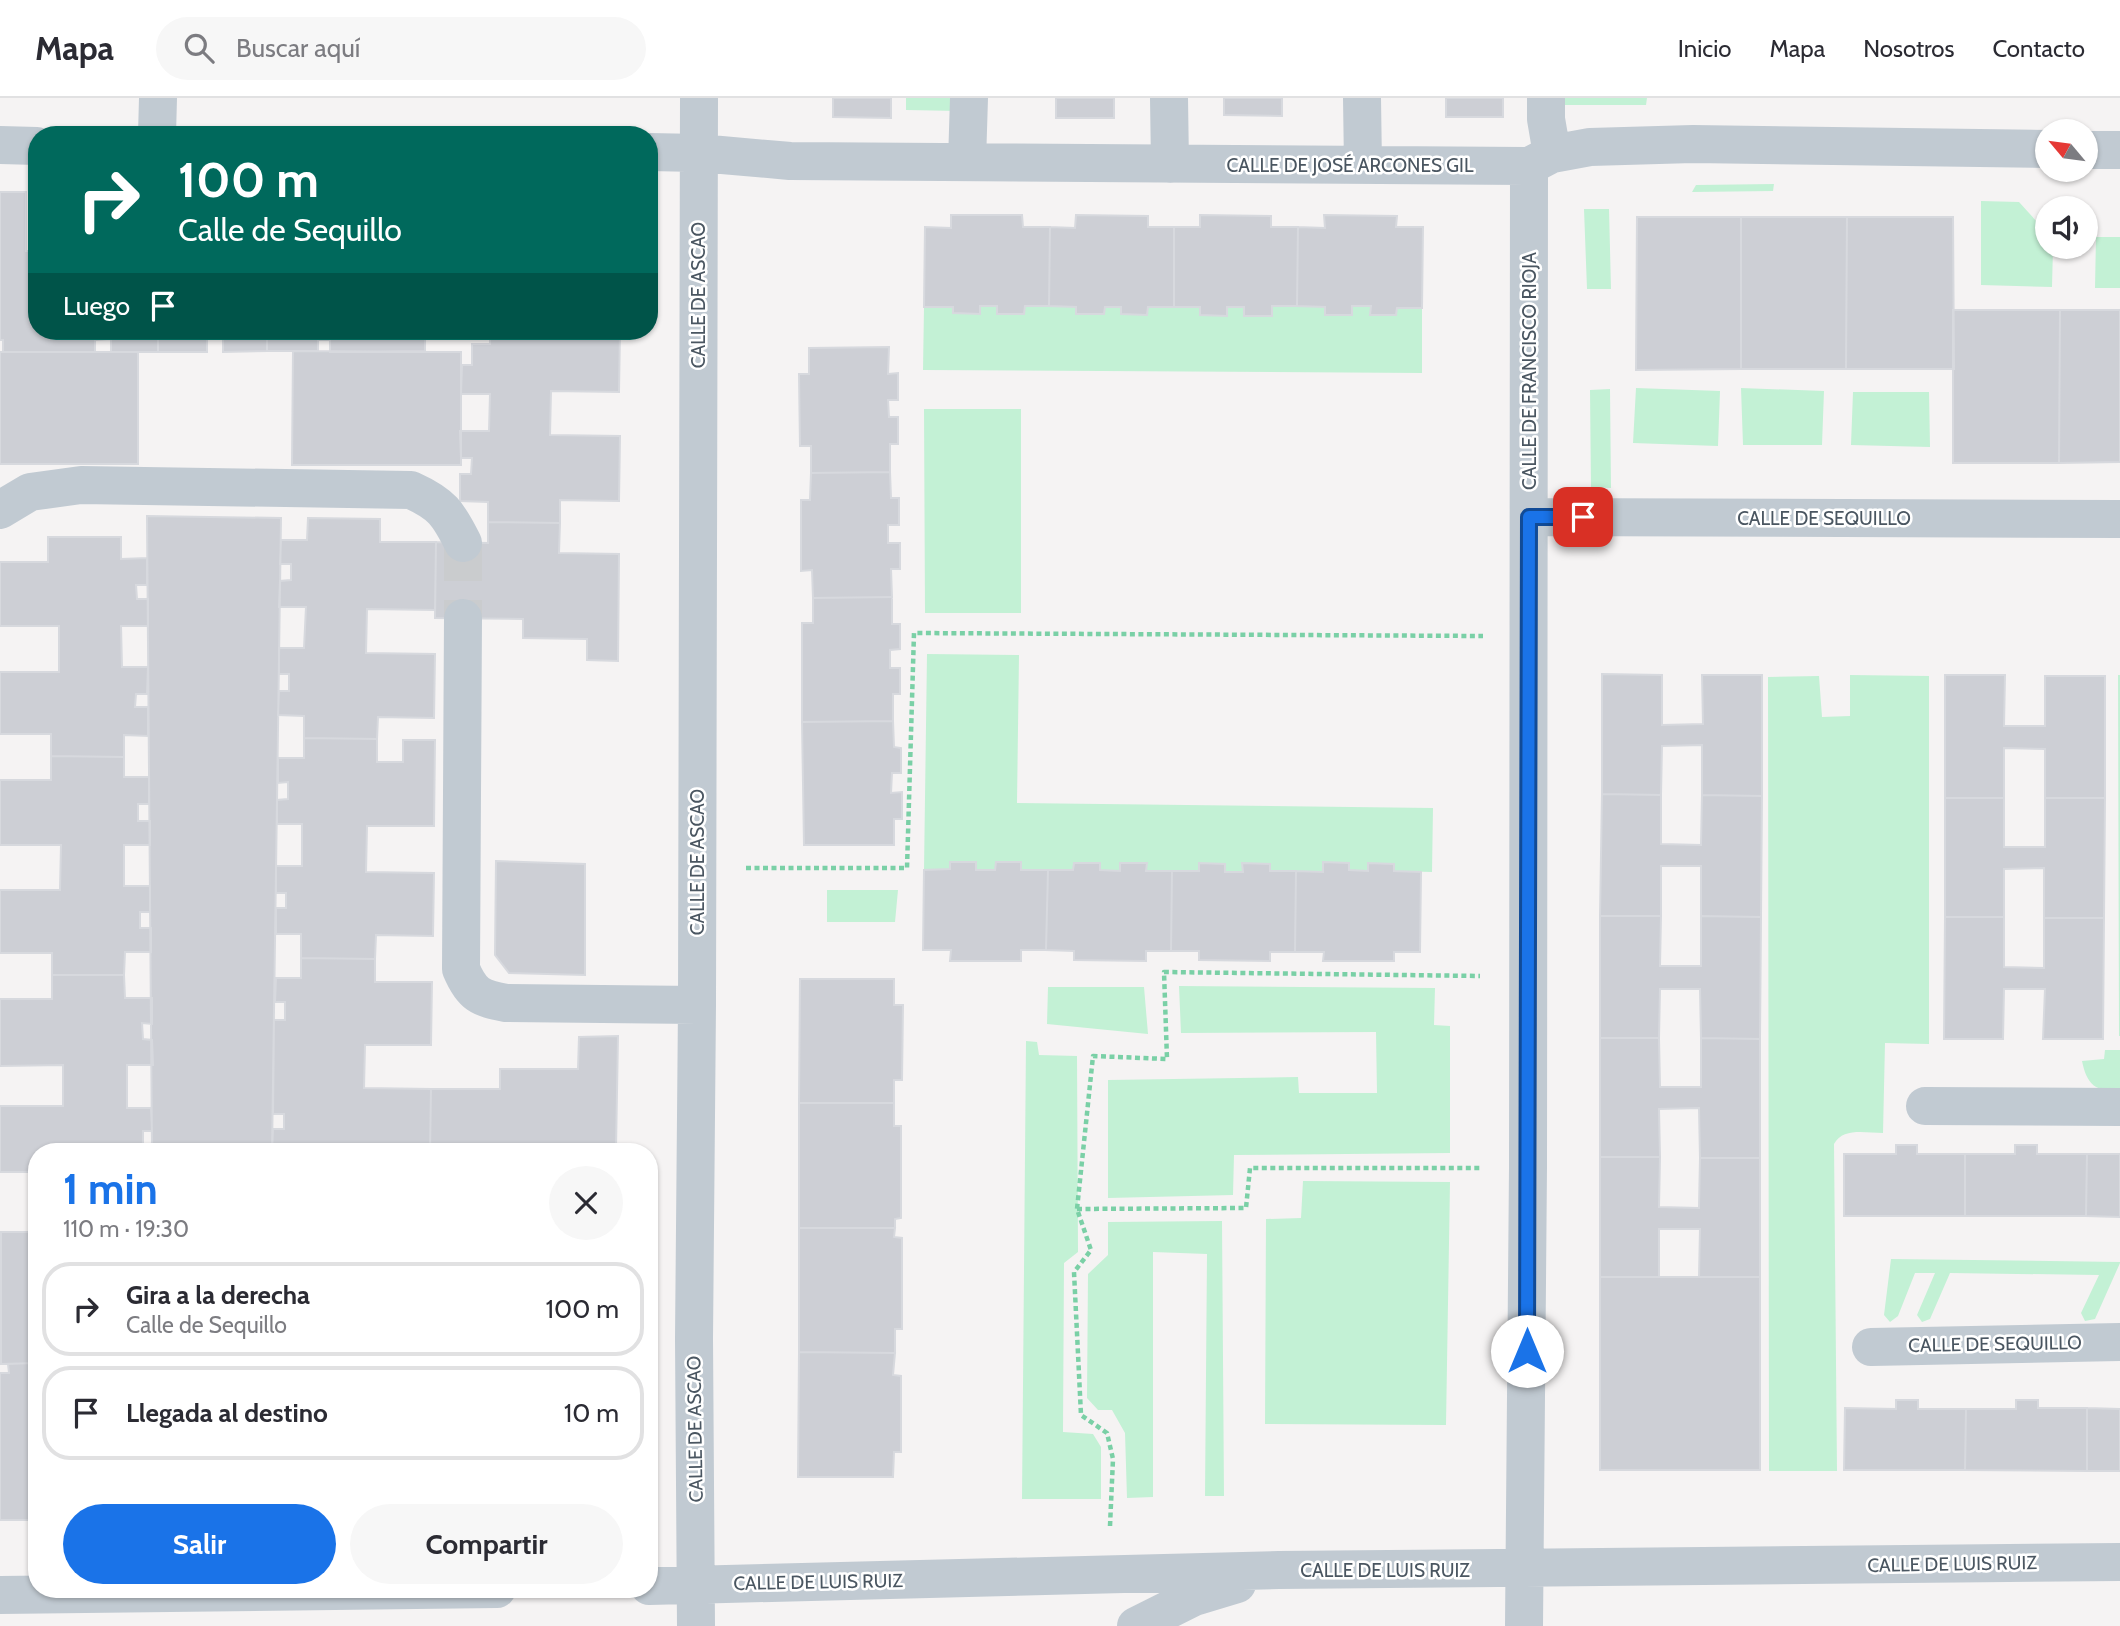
<!DOCTYPE html>
<html lang="es">
<head>
<meta charset="utf-8">
<style>
	:root { --surface:#fff; --page:#f7f7f7; --text:#2b2b33; --muted:#7c7c81; --line:#e1e1e2; --accent:#1a73e8 }
	body { margin:0; font-family:Cabin,sans-serif; background:var(--page); color:var(--text); height:100vh; display:flex; flex-direction:column; font-size:26px; white-space:nowrap }
	* { box-sizing:border-box; margin:0 }
	p { font-size:23px; color:var(--muted) }
	.icon { flex:none; width:38px; height:38px; fill:none; stroke:currentColor; stroke-width:2; stroke-linecap:round; stroke-linejoin:round }
	.map { position:relative; flex:1; overflow:hidden }
	.sheet { position:absolute; left:28px; top:1045px; width:630px; height:455px; display:flex; flex-direction:column; background:var(--surface); border-radius:28px; box-shadow:0 2px 5px #0004 }
	.sheet>* { flex:none }
	.banner { position:absolute; left:28px; top:28px; width:630px; height:214px; border-radius:28px; box-shadow:0 2px 5px #0004; background:#00695c; color:#fff; overflow:hidden }
	.needle { width:46px; rotate:299deg }
	.tools { position:absolute; left:2035px; top:21px; display:grid; gap:14px }
	.tools a { display:grid; place-items:center; width:63px; height:63px; border-radius:50%; background:var(--surface); box-shadow:0 2px 5px #0004; font-size:35px }
	.pin { position:absolute; display:grid; place-items:center; width:60px; height:60px; color:#fff; margin:-30px; border-radius:14px; box-shadow:0 4px 10px #0006 }
	.me { position:absolute; width:77px; margin:-38px; rotate:0deg; stroke-linejoin:round; filter:drop-shadow(0 0 5px #0008) }
	.turn { display:flex; align-items:center; gap:24px; height:147px; padding:0 35px; font-size:32px }
	.turn .icon { width:91px; height:91px; stroke-width:2.5 }
	.turn b { display:block; font-size:49px; line-height:60px }
	.then { display:flex; align-items:center; height:66px; padding:0 35px; background:#0003; gap:14px; font-size:26px }
	.round { display:grid; place-items:center; flex:none; width:74px; height:74px; border-radius:37px; background:var(--page) }
	.overview { display:flex; align-items:center; justify-content:space-between; height:119px; padding:0 35px }
	h1 { font-size:42px; font-weight:800; line-height:52px; color:var(--accent) }
	.action { display:flex; gap:14px; margin-top:auto; padding:14px 35px }
	.action a { flex:1; height:80px; border-radius:42px; background:var(--accent); color:#fff; font-size:28px; font-weight:800; line-height:80px; text-align:center }
	.action a+a { background:var(--page); color:var(--text) }
	ul { padding:0; list-style:none }
	li { display:flex; align-items:center; gap:21px; height:94px; margin:0 14px 10px; padding:0 21px; border:4px solid var(--line); border-radius:28px }
	li div { flex:1 }
	li b { display:block; font-size:26px }
	li em { font-style:normal }
	header { display:flex; align-items:center; gap:42px; box-sizing:border-box; height:98px; padding:0 35px; background:var(--surface); border-bottom:2px solid var(--line) }
	header strong { font-size:33px }
	nav { display:flex; gap:38px; margin-inline-start:auto; font-size:24px }
	.search { width:490px; height:63px; background:var(--page); display:flex; align-items:center; gap:18px; box-sizing:border-box; padding:0 24px; border-radius:38px; color:var(--muted); font-size:26px }
	.map>svg:first-child { display:block }
	.green { fill:#c3f1d5 }
	.building { fill:#cdcfd5; stroke:#d7d9de; stroke-width:2 }
	.lines { fill:none; stroke-linecap:round; stroke-linejoin:round }
	.minor-tunnel { stroke:#caccce; stroke-width:38; stroke-dasharray:38 19; stroke-linecap:butt }
	.path { stroke:#7ad0a6; stroke-width:4.5; stroke-dasharray:5 3.5; stroke-linecap:butt }
	.minor { stroke:#c1cad2; stroke-width:38 }
	.route-casing { stroke:#114b97; stroke-width:18 }
	.route { stroke:#1a73e8; stroke-width:12 }
	.labels { text-anchor:middle; dominant-baseline:central; stroke-width:5; stroke-linejoin:round; paint-order:stroke }
	.street-label { font-size:19px; fill:#4a5661; stroke:#fff }
</style>
</head>
<body>
<header>
<strong>Mapa</strong>
<div class="search"><svg class="icon" aria-label="search" viewBox="0 0 24 24"><circle cx="10" cy="10" r="6"/><path d="M15 15l6 6"/></svg>Buscar aquí</div>
<nav><a>Inicio</a><a>Mapa</a><a>Nosotros</a><a>Contacto</a></nav>
</header>
<div class="map">
<svg width="2120" height="1528" viewBox="0 0 2120 1528">
	<rect width="100%" height="100%" fill="#f5f3f3"/>
	<path class="green" d="M906 0H960L959 13 906 12Z
		M1559 0H1647L1646 7H1559Z
		M1774 86 1773 93 1692 94 1696 87Z
		M1981 103 2019 104 2047 135 2048 149H2053L2052 189 1981 187Z
		M1584 111H1609L1611 191H1587Z
		M2096 139H2120V190H2095Z
		M980 208H997V216H1024L1025 208 1121 209V216L1147 217 1148 209H1200L1227 218V209H1244L1272 218V208L1325 209V216L1352 217V208H1371V217H1396L1397 210H1422V275L923 272 924 209H953V215Z
		M1636 290 1720 293 1718 348 1633 345Z
		M1741 290 1824 293 1822 347H1743Z
		M1610 291 1611 390 1591 389 1590 292Z
		M1853 294H1929L1930 349 1851 347Z
		M924 311H1021V515H925Z
		M927 556 1019 557 1017 705 1433 710 1432 774 1394 773V766L1368 765V773L1349 772 1348 765 1324 764 1323 774 1270 773 1269 766 1243 765V774H1225L1224 766 1199 765V773H1146V765H1121L1120 773 1100 772V765H1074L1073 772H1021V764H996L995 772H976V764H950V771L924 772Z
		M1850 577 1929 578V946L1885 945 1883 1035C1866 1035 1843 1029 1834 1046L1837 1373H1769L1768 579 1819 578 1822 619 1850 618Z
		M2118 577H2120V938H2119Z
		M827 792H898L895 824H827Z
		M1179 888 1435 890 1434 927 1450 928V1055L1234 1057 1233 1097 1108 1100V982L1298 979 1299 995H1377L1376 934 1181 935Z
		M1048 889H1144L1148 936 1047 926Z
		M1026 943 1037 944 1039 957 1077 958 1078 1154 1064 1165 1063 1334 1093 1336 1101 1349V1401H1022Z
		M2105 952H2120V994C2095 993 2087 987 2082 963L2104 961Z
		M1303 1083 1450 1084 1446 1327 1265 1326 1266 1121 1301 1120Z
		M1222 1123 1224 1398H1205L1207 1156 1153 1154V1399L1127 1400 1125 1335 1112 1312H1098L1087 1300 1088 1176 1108 1157V1124Z
		M1891 1161 2120 1164V1165L2095 1221 2085 1223 2081 1215 2099 1177 1950 1175 1930 1221 1922 1224 1917 1217 1935 1175H1915L1898 1218 1890 1224 1884 1217Z"/>
	<path class="building" d="M833 0H891V20L833 19Z
		M1056 0H1114V20H1056Z
		M1224 0H1282V18L1224 17Z
		M1446 0H1503V19H1446Z
		M0 94H26V153H37V233H158V254H111V241L95 242V254H3V242H0Z
		M951 117H1022L1023 129H1050L1049 208H1025L1024 216H997V208H980V216L953 215V209H924L925 129 951 130Z
		M1076 117 1148 118V129H1174V209H1148L1147 217 1121 216V209H1105L1104 216H1076V209L1049 208 1050 129 1075 130Z
		M1200 117 1271 118V129H1298L1297 208H1272V218H1244V209H1227V218L1200 217V209H1174V129H1200Z
		M1324 117 1397 118 1396 129H1423L1422 210H1397L1396 217H1370L1371 208H1352V217H1325V209L1297 208 1298 129 1325 130Z
		M1637 119H1741V271L1636 272Z
		M1741 119H1847L1846 271H1741Z
		M1847 119H1953L1954 271H1846Z
		M1953 212H2060L2059 365H1953Z
		M2060 212H2120V364L2059 365Z
		M158 233H267V253L223 254V241H207V254H158Z
		M267 233H445V240L425 241V253L330 254V242H318V253H267Z
		M490 233H620L619 294 551 293 550 337 620 338 619 403 560 402V425L488 424V404L460 403V376H471L472 360H461L460 333H489L490 296H461L462 267H472V246H490Z
		M889 249 888 276 898 275V302H888L889 319H898V346H890V374L811 375V348H800L799 276H809V250Z
		M293 253 461 254V367H292Z
		M0 254H138V366H0Z
		M890 374 891 400H899V427H888V445H900V471H891L892 499 813 500 812 472 801 473V402H810L811 375Z
		M147 418 281 420 272 1054H152Z
		M308 420 380 421V444H436L435 512 367 511 366 555 435 556 434 620 378 619 377 641 304 640V618L278 617 279 593H289V576H279V550H304L306 509H279L280 483 291 482V466H280L281 442H307Z
		M488 424 560 425 559 455 619 456 618 563 587 562V541L523 540V521L435 520 436 444 488 445Z
		M48 439H121V461L147 460V487H136L137 501H148V528H121L122 569H148L147 596H136L135 609H148V638L124 637V659L51 658V636H0V574H59V528H0V464H48Z
		M892 499V526H900V551L890 552V570H900V596H893V623L802 624V525H813V500Z
		M1602 576 1662 577V627L1703 626 1702 577H1762V698L1702 697V647L1662 648 1661 697 1602 696Z
		M1945 577H2005L2004 628H2045V578H2105V700H2045V651L2004 650V700H1945Z
		M893 623 894 649 901 650V675H892L891 695 902 694V721H894V747H804L802 624Z
		M304 640 377 641V664H403V642H435L434 728H367L366 774 434 775 433 838 376 837 375 861 301 860V836H276V810H286V795H276V768H302V726H277V702L288 701V684L278 685V660H304Z
		M51 658 124 659V679H149V706H138V723H150V747H124V788H150V814H140V830H151V854H125L124 877H52V855H0V792H60L61 747H0V682H51Z
		M1602 696 1661 697V746L1701 747 1702 697 1762 698 1761 819 1701 818V768H1661V818H1600Z
		M1945 700H2004V749H2045V700H2105L2104 820H2044V770L2004 771V819H1945Z
		M496 763 585 766V877L509 875 495 857Z
		M950 764H976V772H995L996 764H1021V772H1048L1046 852H1021V863H950L951 852H923L924 772 950 771Z
		M1323 764 1349 765V772L1368 773V765L1394 766V773L1421 774 1420 854H1394V863H1323L1324 854H1295L1296 773 1323 774Z
		M1074 765H1100V772L1120 773V765H1147L1146 773H1172L1171 853H1146V863L1074 862V853L1046 852 1048 772H1073Z
		M1199 765 1225 766V774H1243L1242 765 1270 766V773H1296L1295 854H1270V863L1199 862V853H1171L1172 773H1199Z
		M1600 818H1661L1660 868H1701V818L1761 819 1760 941 1701 940 1700 891H1660L1659 940H1600Z
		M1945 819H2004V869L2044 870V820H2104L2103 941H2043L2045 891H2004L2003 941H1944Z
		M301 860 375 861V884H432L431 947H365L364 990 431 991 430 1054H272L273 1031H284V1016H273L274 922H285V904H275L276 880H301Z
		M52 877H124L125 900H152V926L142 925 143 941 152 942 153 967H127V1010H151L152 1033H143V1051L151 1050 152 1054H37V1074H0V1008H63V967L0 968V901H52Z
		M800 881H894V907H903L902 982H894V1005H799Z
		M618 938 616 1050 557 1049V1054H430L431 991H500V971H578L579 939Z
		M1600 940H1659L1660 989H1701V940L1760 941V1060H1700L1699 1010 1659 1011 1660 1059H1600Z
		M799 1005H894V1028H901V1120L895 1121V1130H799Z
		M1896 1047H1917V1056H1965V1118H1844V1056H1896Z
		M2015 1047H2037V1056H2087L2086 1118H1965V1056H2015Z
		M2087 1056H2120V1119L2086 1118Z
		M1600 1059H1660L1659 1109 1699 1110 1700 1060H1760V1179H1699L1700 1131H1659V1179H1600Z
		M799 1130H895L894 1139 902 1140V1231H895V1255L799 1254Z
		M1 1134H37V1265L1 1266Z
		M1600 1179H1760V1372H1600Z
		M799 1254 895 1255 893 1277 901 1278V1354H894L893 1379H798Z
		M32 1265 33 1293H37V1422H0V1275H9L8 1266Z
		M1896 1302H1918V1311H1966L1965 1372H1844L1845 1310 1896 1311Z
		M2016 1302H2038V1310H2087V1373L1965 1372 1966 1311H2016Z
		M2087 1310 2120 1311V1373H2087Z"/>
	<g class="lines">
		<path class="minor-tunnel" d="M463 445V520"/>
		<path class="path" d="M746 770H907L914 535 1483 538
			M1077 1111 1246 1110 1250 1070H1482
			M1110 1428 1113 1361 1107 1335 1081 1317 1074 1174 1091 1152 1077 1111 1093 958 1167 961 1164 874 1480 878"/>
		<path class="minor" d="M1169 0 1170 66
			M1362 0 1363 67
			M1546 0V21L1552 56
			M157 37 158 0
			M0 47 37 48
			M2086 52H2120
			M649 54 699 55 790 63 1529 68 1552 56 1590 49 1693 46 2048 51
			M967 64 969 0
			M0 412 30 394 81 387 411 392C442 406 448 415 463 445
			M1529 419 2120 421
			M463 520 461 871C472 897 480 900 506 905L697 907
			M1925 1008 2120 1009
			M1871 1249 2120 1244
			M649 1488 1279 1472 2120 1464
			M0 1497 497 1491
			M696 1528 694 1241 697 907 699 0
			M1136 1528 1194 1499 1237 1486
			M1524 1528 1528 1069 1529 68"/>
	</g>
	<g class="lines">
		<g class="route-casing">
			<path id="route" d="M1527 1253 1529 419H1583"/>
		</g>
		<use href="#route" class="route"/>
	</g>
	<g class="labels">
		<g class="street-label">
			<text x="1350" y="67">CALLE DE JOSÉ ARCONES GIL</text>
			<text transform="translate(698 197) rotate(-90)">CALLE DE ASCAO</text>
			<text transform="translate(1529 273) rotate(-90)">CALLE DE FRANCISCO RIOJA</text>
			<text x="1824" y="420">CALLE DE SEQUILLO</text>
			<text transform="translate(697 764) rotate(-90)">CALLE DE ASCAO</text>
			<text transform="translate(1995 1246) rotate(-1)">CALLE DE SEQUILLO</text>
			<text transform="translate(695 1331) rotate(-91)">CALLE DE ASCAO</text>
			<text transform="translate(1952 1466) rotate(-1)">CALLE DE LUIS RUIZ</text>
			<text x="1385" y="1472">CALLE DE LUIS RUIZ</text>
			<text transform="translate(818 1484) rotate(-1)">CALLE DE LUIS RUIZ</text>
		</g>
	</g>
</svg>
<div class="tools">
<a><svg class="needle" viewBox="-14 -14 28 28"><path d="M0-13l5 13h-10z" fill="#e53935"/><path d="M0 13l5-13h-10z" fill="#7c7c81"/></svg></a>
<a><svg class="icon" aria-label="sound" viewBox="0 0 24 24"><path d="M4 9h4l5-4v14l-5-4H4zM17 9q2 3 0 6"/></svg></a>
</div>
<div class="pin" style="left:1583px;top:419px;background:#d93025"><svg class="icon" aria-label="arrive" viewBox="0 0 24 24"><path d="M6 21V4h12l-3 4 3 4H6"/></svg></div>
<svg class="me" style="left:1527px;top:1253px" viewBox="-20 -20 40 40"><circle r="19" fill="#fff"/><path d="M0-13L10 11 0 6-10 11z" fill="#1a73e8"/></svg>
<div class="banner">
<div class="turn"><svg class="icon" aria-label="right" viewBox="0 0 24 24"><path d="M7 20v-9h11M14 6l5 5-5 5"/></svg><div><b>100 m</b>Calle de Sequillo</div></div>
<div class="then">Luego<svg class="icon" aria-label="arrive" viewBox="0 0 24 24"><path d="M6 21V4h12l-3 4 3 4H6"/></svg></div>
</div>
<section class="sheet">
<div class="overview"><div><h1>1 min</h1><p>110 m · 19:30</p></div><a class="round"><svg class="icon" aria-label="close" viewBox="0 0 24 24"><path d="M6 6l12 12M18 6L6 18"/></svg></a></div>
<ul>
<li><svg class="icon" aria-label="right" viewBox="0 0 24 24"><path d="M7 20v-9h11M14 6l5 5-5 5"/></svg><div><b>Gira a la derecha</b><p>Calle de Sequillo</p></div><em>100 m</em></li>
<li><svg class="icon" aria-label="arrive" viewBox="0 0 24 24"><path d="M6 21V4h12l-3 4 3 4H6"/></svg><div><b>Llegada al destino</b></div><em>10 m</em></li>
</ul>
<div class="action"><a>Salir</a><a>Compartir</a></div>
</section>
</div>
</body>
</html>
